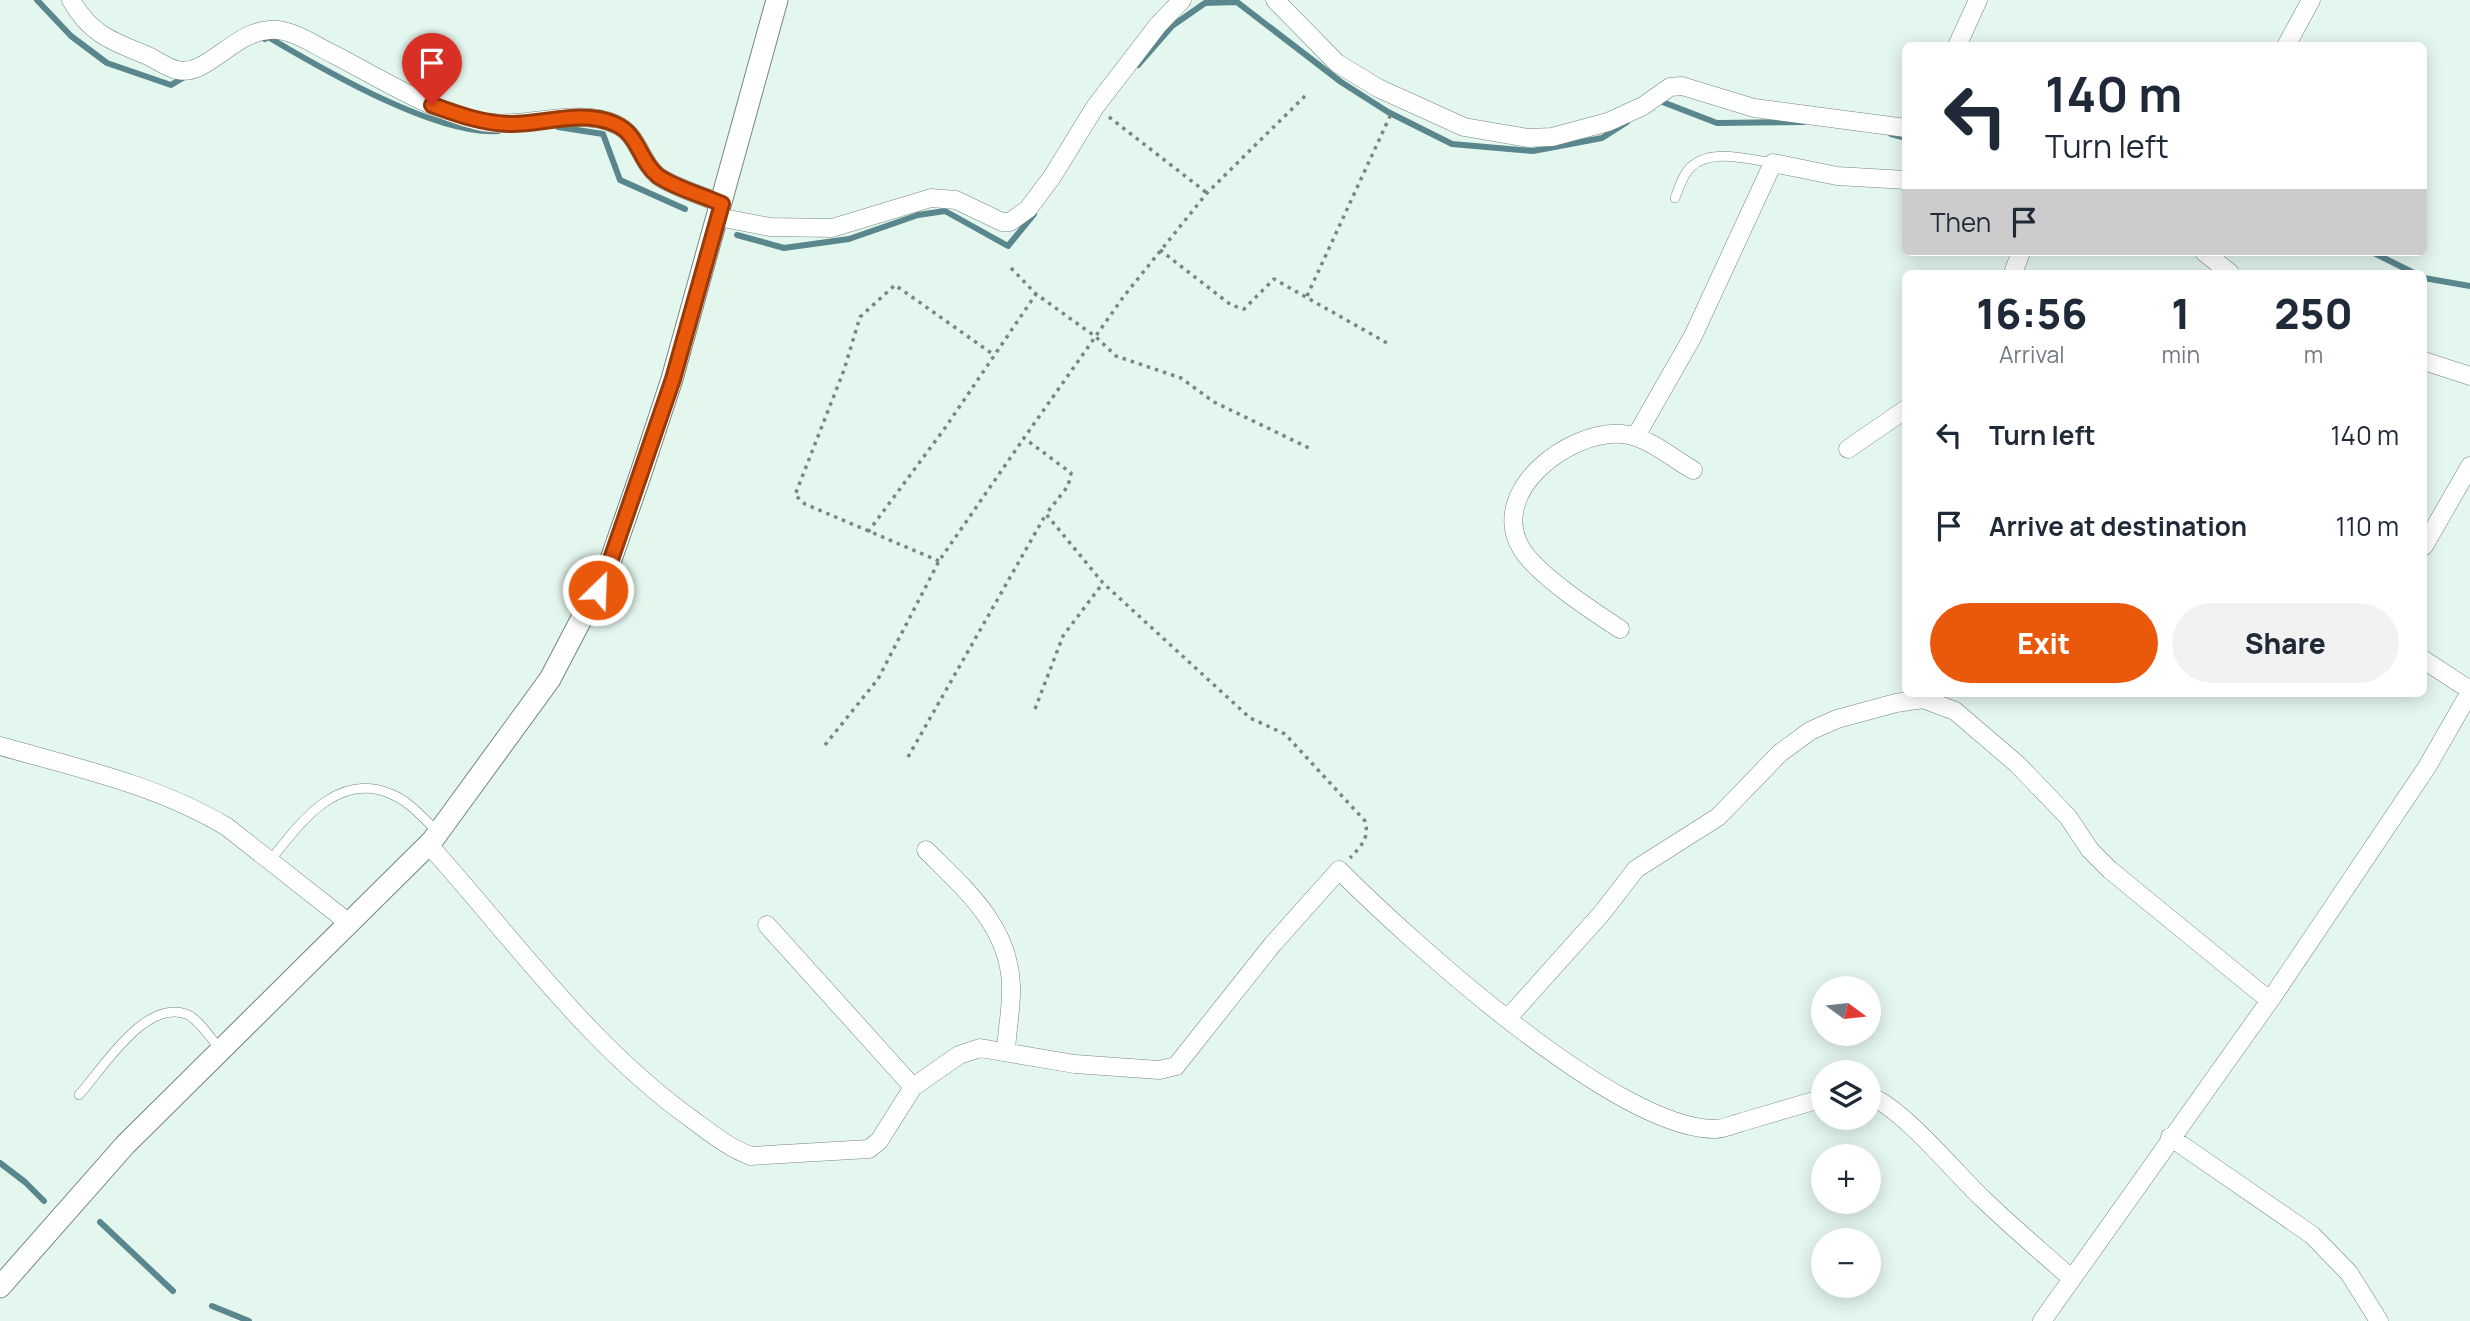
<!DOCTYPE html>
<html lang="en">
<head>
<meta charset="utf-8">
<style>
	:root { --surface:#fff; --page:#f2f2f3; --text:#1f2937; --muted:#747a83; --accent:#ea580c }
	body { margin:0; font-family:Manrope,sans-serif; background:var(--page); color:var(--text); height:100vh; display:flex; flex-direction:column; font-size:26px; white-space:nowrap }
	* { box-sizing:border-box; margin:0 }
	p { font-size:23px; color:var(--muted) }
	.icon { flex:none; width:38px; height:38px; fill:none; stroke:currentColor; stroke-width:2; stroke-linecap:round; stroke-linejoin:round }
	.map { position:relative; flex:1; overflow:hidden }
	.panel { position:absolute; left:1902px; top:270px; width:525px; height:427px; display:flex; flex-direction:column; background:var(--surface); border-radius:10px; box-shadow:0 4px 18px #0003 }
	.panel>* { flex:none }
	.banner { position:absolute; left:1902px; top:42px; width:525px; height:214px; border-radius:10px; box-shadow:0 4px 18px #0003; background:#fff; color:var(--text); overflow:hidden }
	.needle { width:46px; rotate:105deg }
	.controls { position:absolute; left:1811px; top:976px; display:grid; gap:14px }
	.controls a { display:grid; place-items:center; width:70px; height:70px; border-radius:50%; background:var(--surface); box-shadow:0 4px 18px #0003; font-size:35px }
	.pin { position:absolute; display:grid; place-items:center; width:60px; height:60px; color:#fff; margin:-72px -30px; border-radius:50% 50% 50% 0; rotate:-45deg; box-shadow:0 0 7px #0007 }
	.pin .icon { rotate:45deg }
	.me { position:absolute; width:77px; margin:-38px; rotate:24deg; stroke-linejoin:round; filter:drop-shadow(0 0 5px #0008) }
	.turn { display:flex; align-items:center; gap:24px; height:147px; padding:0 28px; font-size:32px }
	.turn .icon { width:91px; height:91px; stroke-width:2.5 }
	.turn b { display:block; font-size:49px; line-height:60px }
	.then { display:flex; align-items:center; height:66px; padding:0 28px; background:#0003; gap:14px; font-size:26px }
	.eta { display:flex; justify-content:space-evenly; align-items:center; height:119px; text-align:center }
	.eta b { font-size:42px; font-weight:800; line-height:49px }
	.primary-button { display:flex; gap:14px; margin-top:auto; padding:14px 28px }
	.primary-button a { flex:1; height:80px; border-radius:42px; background:var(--accent); color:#fff; font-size:28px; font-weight:800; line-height:80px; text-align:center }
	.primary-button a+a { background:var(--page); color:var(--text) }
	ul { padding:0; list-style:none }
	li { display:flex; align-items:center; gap:21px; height:91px; padding:0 28px }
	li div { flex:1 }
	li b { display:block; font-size:26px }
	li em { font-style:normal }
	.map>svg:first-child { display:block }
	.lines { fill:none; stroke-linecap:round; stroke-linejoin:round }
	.stream { stroke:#5a878e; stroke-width:6 }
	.service-casing { stroke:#75867e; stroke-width:10 }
	.minor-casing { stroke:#75867e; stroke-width:19 }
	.tertiary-casing { stroke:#75867e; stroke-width:23 }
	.path { stroke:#7a8781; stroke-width:3.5; stroke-dasharray:3.5 5; stroke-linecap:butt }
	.service { stroke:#fff; stroke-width:9 }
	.minor { stroke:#fff; stroke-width:18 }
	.tertiary { stroke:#fff; stroke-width:21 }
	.route-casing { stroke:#983908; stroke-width:18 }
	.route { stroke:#ea580c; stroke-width:12 }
</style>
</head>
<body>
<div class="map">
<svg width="2470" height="1321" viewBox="0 0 2470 1321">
	<rect width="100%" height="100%" fill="#e4f7ee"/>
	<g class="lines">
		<path class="stream" d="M37 0 71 36 107 63 171 85 186 76
			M265 39 268 37C322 69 437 136 498 131
			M1138 65 1172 26 1205 3 1237 2 1341 82 1388 112 1452 144 1533 151 1602 138 1627 122
			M1660 101 1717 123 1804 122
			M558 127 603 134 620 180 685 209
			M1891 134 1906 138
			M737 235 784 248 849 239 918 215 945 211 1008 246 1034 214
			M2372 252 2414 273
			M2424 278 2470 286
			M0 1163 25 1182 44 1201
			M100 1222 173 1291
			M212 1306 249 1321"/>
		<g class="service-casing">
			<path id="service" d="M1675 198C1679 188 1683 174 1691 167 1710 148 1748 159 1773 163
				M269 862C298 826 336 770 391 794 409 801 423 818 437 831
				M79 1095C103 1068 145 999 186 1014 198 1018 211 1039 220 1049"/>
		</g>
		<g class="minor-casing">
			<path id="minor" d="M71 0C91 35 112 41 146 55 164 63 177 78 199 67 222 56 242 32 269 30 291 28 314 45 333 54 379 78 426 108 478 121 520 131 576 106 615 124 639 134 640 162 658 176 675 188 702 195 721 204
				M1275 0 1337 63 1378 88 1464 127 1528 138 1552 137 1608 122 1643 106 1670 87 1682 86 1754 108 1906 128
				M1957 46 1978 0
				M2286 46 2311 0
				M718 217 770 227 832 228 931 198 956 200 1002 222H1010L1028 209 1052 177 1095 107 1158 25 1182 0
				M2204 252 2230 273
				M2013 273 2021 252
				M2424 361 2470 376
				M1636 436 1693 336 1773 163 1837 176 1906 180
				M1848 449 1906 409
				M2424 546 2470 466
				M1620 629C1594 612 1537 575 1521 548 1488 491 1569 430 1622 434 1647 436 1672 458 1693 470
				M2424 660 2470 690
				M0 746C77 768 157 785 227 827L349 923
				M428 844C513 938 589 1046 693 1120 712 1134 729 1148 751 1156L869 1149 879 1141 913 1087 959 1055 980 1048 1075 1064 1159 1070 1176 1066 1272 945 1339 870C1409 940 1618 1131 1716 1129 1724 1129 1734 1124 1742 1122 1769 1114 1796 1106 1824 1098
				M926 850C965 889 1009 926 1011 985 1012 1006 1007 1029 1006 1051
				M767 925 913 1087
				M1508 1018 1602 913 1636 869 1718 817 1780 753 1810 731 1837 719 1896 703 1923 699 1955 711 2017 764 2068 817 2090 850 2110 870 2269 1000
				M1869 1096C1902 1107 1955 1173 1984 1200 2012 1227 2043 1253 2072 1279
				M2170 1137 2312 1235 2349 1273 2379 1321
				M2042 1321 2273 996 2427 767 2470 692"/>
		</g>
		<g class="tertiary-casing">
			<path id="tertiary" d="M0 1287 125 1145 432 841 550 679 608 568 641 473 672 379 777 0"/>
		</g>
		<path class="path" d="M1305 96 1207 193 1124 296 1024 438 1071 473 1068 486 1046 514 1103 583 1250 718 1285 734 1365 821C1370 838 1361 846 1350 858
			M1109 117 1207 193
			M1160 250 1231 305 1244 309 1274 279 1387 343
			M1011 268 1036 294 1096 337 1116 356 1181 378 1214 402 1309 448
			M1307 296 1391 114
			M868 532 945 428 1036 294
			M939 561 805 504 795 495 844 370 860 317 895 285 994 355
			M1035 709 1063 636 1103 583
			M825 745 878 679 939 561 1024 438
			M908 757 1046 514"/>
		<use href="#service" class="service"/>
		<use href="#minor" class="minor"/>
		<use href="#tertiary" class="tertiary"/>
	</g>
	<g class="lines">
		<g class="route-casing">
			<path id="route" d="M432 105C457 114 481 123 509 124 542 125 582 109 615 124 639 134 639 161 658 176 675 188 702 195 722 204L673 379 608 568 598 590"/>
		</g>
		<use href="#route" class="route"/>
	</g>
</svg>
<div class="controls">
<a><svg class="needle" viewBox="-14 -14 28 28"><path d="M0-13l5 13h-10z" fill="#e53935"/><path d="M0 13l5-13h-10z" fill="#747a83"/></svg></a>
<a><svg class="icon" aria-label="layers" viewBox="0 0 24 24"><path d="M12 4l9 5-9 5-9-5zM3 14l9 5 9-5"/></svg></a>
<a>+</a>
<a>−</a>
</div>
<div class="pin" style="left:432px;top:105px;background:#d93025"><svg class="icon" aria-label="arrive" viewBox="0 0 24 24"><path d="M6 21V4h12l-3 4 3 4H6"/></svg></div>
<svg class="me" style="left:598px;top:590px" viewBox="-20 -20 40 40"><circle r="17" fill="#ea580c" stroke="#fff" stroke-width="3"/><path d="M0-11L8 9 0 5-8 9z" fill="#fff"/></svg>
<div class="banner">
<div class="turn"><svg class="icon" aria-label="left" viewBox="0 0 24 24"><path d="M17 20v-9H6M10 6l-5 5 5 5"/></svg><div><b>140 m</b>Turn left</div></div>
<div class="then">Then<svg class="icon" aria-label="arrive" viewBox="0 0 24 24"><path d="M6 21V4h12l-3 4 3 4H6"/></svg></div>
</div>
<section class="panel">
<div class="eta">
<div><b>16:56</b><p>Arrival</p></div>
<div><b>1</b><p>min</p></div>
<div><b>250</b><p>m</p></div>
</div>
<ul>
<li><svg class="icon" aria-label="left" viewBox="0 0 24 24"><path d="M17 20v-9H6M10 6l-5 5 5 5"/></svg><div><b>Turn left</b></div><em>140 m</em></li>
<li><svg class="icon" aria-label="arrive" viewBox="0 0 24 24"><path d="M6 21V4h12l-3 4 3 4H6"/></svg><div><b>Arrive at destination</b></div><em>110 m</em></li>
</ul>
<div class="primary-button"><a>Exit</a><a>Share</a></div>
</section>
</div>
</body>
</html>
